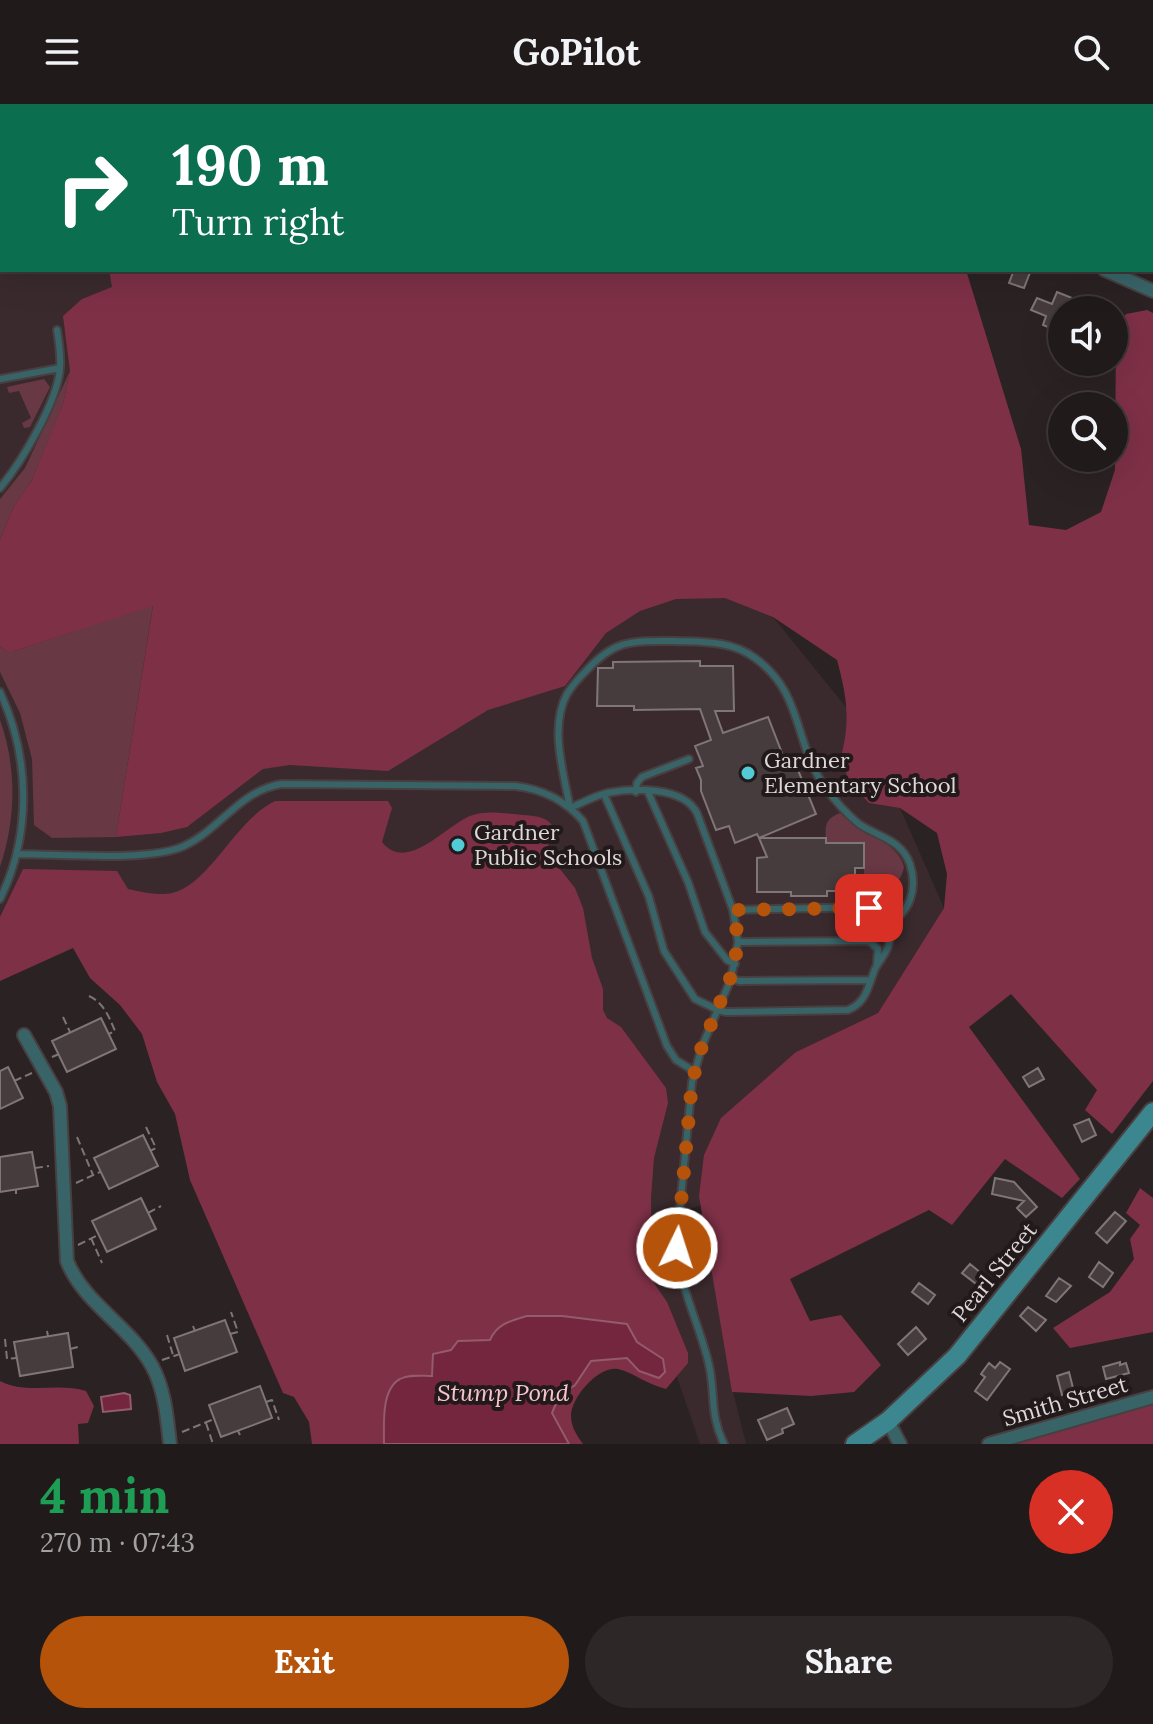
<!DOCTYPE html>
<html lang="en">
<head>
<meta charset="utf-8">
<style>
	:root { --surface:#201a1b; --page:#2d2728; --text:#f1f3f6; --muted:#a2a1a3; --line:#3d383a; --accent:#b45309 }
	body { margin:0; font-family:Lora,serif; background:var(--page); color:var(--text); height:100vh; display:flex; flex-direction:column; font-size:30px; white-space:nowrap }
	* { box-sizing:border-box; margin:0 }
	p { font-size:26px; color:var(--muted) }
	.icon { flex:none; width:44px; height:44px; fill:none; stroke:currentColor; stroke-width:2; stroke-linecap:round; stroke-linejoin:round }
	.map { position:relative; height:1340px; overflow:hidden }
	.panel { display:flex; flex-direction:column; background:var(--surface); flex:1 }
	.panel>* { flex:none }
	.hud { position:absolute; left:0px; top:0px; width:1154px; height:168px; box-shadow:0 8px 32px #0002,0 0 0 2px var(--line); background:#0b6e4f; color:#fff; overflow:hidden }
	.fabs { position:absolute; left:1048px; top:192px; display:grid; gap:16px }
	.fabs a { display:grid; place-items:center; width:80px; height:80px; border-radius:50%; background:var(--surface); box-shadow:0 8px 32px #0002,0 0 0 2px var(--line); font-size:40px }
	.pin { position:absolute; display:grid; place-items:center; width:68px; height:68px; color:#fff; margin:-34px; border-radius:16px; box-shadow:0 4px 12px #0006 }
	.me { position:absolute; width:88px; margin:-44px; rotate:4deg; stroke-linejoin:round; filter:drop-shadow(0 0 6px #0008) }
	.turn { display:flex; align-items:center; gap:28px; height:168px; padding:0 40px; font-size:36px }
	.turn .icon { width:104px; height:104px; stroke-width:2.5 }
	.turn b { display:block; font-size:56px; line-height:68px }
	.round { display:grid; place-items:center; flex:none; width:84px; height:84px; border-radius:42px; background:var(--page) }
	.summary { display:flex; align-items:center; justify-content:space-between; height:136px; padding:0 40px }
	h1 { font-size:48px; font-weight:700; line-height:60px; color:#1e9e55 }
	.cta { display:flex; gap:16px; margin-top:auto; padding:16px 40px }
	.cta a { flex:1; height:92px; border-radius:48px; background:var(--accent); color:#fff; font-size:32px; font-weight:700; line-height:92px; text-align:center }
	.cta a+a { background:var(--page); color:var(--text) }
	header { display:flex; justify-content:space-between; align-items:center; height:104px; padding:0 40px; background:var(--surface); font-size:36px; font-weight:700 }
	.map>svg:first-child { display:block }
	.built { fill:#3a2a2d }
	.green { fill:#683844 }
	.forest { fill:#7e3047 }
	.water { fill:#73263e; stroke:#935b6c; stroke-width:2 }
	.building { fill:#463c3e; stroke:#807577; stroke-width:2 }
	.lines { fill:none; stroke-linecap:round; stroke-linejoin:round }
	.service-casing { stroke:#483f41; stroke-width:10 }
	.minor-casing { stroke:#483f41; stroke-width:16 }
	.secondary-casing { stroke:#483f41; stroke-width:22 }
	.path { stroke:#7d7576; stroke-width:2; stroke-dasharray:8 4; stroke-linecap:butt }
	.service { stroke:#386468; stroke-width:6 }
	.minor { stroke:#386468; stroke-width:12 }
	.secondary { stroke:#3c878f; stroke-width:18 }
	.route { stroke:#b45309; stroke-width:14; stroke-dasharray:0 25.2 }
	.poi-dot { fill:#52cbd7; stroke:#22191a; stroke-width:3 }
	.labels { text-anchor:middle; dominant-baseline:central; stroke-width:8; stroke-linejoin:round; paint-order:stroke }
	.poi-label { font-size:22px; fill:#ded8d9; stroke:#22191a; text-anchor:start }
	.street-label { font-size:22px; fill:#ded8d9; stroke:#22191a }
	.water-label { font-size:24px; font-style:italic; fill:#f5c5ce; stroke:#22191a }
</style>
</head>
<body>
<header><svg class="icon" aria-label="menu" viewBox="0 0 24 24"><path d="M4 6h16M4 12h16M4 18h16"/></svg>GoPilot<svg class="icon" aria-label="search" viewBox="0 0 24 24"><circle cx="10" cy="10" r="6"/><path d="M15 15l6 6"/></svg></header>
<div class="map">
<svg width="1153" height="1340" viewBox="0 0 1153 1340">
	<rect width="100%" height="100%" fill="#2b2224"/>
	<path class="built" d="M0 91 2 166H218L232 171 742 475 846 603 900 704 944 804 878 909 796 948 739 1088 690 1105 706 1163 752 1145 781 1253 733 1288 746 1340H700L650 1194 88 825 0 864Z"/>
	<path class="green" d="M70 267 63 300 50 333 32 376 14 402 0 435V395L25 364Z
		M44 275 50 283 30 323 24 324 22 319 31 314 19 287 9 289 7 283Z
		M153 501 116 733 52 734 34 721 32 655 20 609 0 568V543L7 547H14Z
		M0 616C17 663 16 716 0 763Z
		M840 709C858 727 899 738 904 763 900 785 883 785 864 785V739H826C825 723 824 715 840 709Z"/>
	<path class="forest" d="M0 0H915L916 2H2L0 120Z
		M109 166H966L1021 345 1029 421 1066 426 1101 408 1115 366 1116 225 1126 210 1147 206 1153 209V977L1112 1030 1085 1006 1097 986 1011 890 969 923 1080 1075 1062 1094 1005 1055 952 1121 929 1106 790 1175 810 1217 841 1211 881 1261 854 1288 811 1292 732 1288 699 1092 704 1051 721 1014 796 948 878 909 944 804 947 770 937 729 900 704 869 699 851 680 840 656C851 618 847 593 837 556L773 513 725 494 676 495 640 507 606 529 565 582 488 606 388 667 290 661 263 665 187 723 161 729 116 733 153 502 14 547H7L0 543V435L14 402 32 376 63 300 70 267 63 212 82 195 112 183Z
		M275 697H388L392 704 382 738C408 771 448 718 473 711 489 706 508 710 523 711 534 712 545 712 552 721L547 738 556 760 575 784 583 804 592 854 603 885V906L607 914 621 923 666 984 668 999 654 1054 651 1094 652 1176 667 1198 688 1249V1259L666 1285C648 1281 632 1268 618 1265 598 1262 572 1293 571 1311 571 1323 576 1330 583 1340H569L552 1309 559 1292 575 1281 591 1257 627 1254 639 1267 663 1256 637 1238 593 1217 562 1212 490 1236 458 1237 451 1246 433 1250 432 1272 400 1274 390 1284 384 1318V1340H312L309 1318 294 1293 283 1289 190 1076 175 1010 157 978 142 930 120 901 90 874 73 844 0 877V813L23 765 117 767 128 785C141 788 159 792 172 789 211 779 235 716 275 697Z
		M1140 1084 1153 1094V1228L1070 1244 1053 1224 1110 1188 1134 1155 1130 1135 1140 1121 1126 1109Z
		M0 1277C26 1291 58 1278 86 1287L94 1302 88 1319 78 1320 79 1340H0Z
		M1153 1296V1340H1003Z"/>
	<path class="water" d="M527 1212H562L627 1220 637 1238 663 1255 665 1268 659 1274 639 1267 627 1254 591 1257 575 1281 559 1292 552 1309 569 1340H384C384 1321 381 1285 400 1275 409 1270 422 1272 432 1272L433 1250 451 1246 458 1237 490 1236C497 1220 510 1217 527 1212Z
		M124 1289 130 1291 131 1305 103 1308 101 1293Z"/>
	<path class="building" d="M1014 166H1031L1024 184 1009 179Z
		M1057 188 1072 194 1067 206H1062V217L1057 227 1043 221 1046 212 1031 206 1037 194 1052 200Z
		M700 557V562H733L734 607H715L723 629 768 613 784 654H798V666L816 710 759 734 757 730 735 739 729 722 716 726 701 687V676L696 664 703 662 695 642 711 636 700 605 634 606V602H597L598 564H613V558Z
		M759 734H826V739H864V764H855V787H827V792H791V788H757V754L767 753Z
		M101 914 116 945 67 968 52 937Z
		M8 963 23 994 0 1005V967Z
		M1038 964 1044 975 1029 983 1023 973Z
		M1089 1015 1096 1031 1082 1038 1074 1021Z
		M143 1031 158 1062 109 1085 94 1054Z
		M32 1048 38 1082 0 1088V1053Z
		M995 1074 1014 1078 1037 1103 1026 1113 1017 1104 1024 1097 992 1090Z
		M141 1094 156 1125 107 1148 92 1117Z
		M1115 1108 1126 1117 1107 1139 1096 1129Z
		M1099 1158 1113 1169 1103 1183 1089 1173Z
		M970 1160 987 1174 980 1183 962 1169Z
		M1059 1174 1071 1182 1056 1198 1046 1192Z
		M919 1179 935 1191 928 1200 912 1188Z
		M1028 1203 1046 1216 1036 1227 1020 1212Z
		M225 1216 237 1248 185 1267 174 1234Z
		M916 1223 926 1235 908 1251 898 1240Z
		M68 1229 73 1263 20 1272 14 1238Z
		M1000 1258 1010 1265 987 1296 975 1287 985 1273 981 1270 989 1259 995 1264Z
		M1120 1258V1261L1126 1259 1129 1269 1106 1275 1103 1263Z
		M1069 1268 1074 1288 1062 1291 1057 1272Z
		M260 1282 272 1314 221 1333 209 1301Z
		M787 1304 794 1320 782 1325 783 1329 767 1336 758 1316Z"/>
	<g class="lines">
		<g class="service-casing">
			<path id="service" d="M0 275 60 264
				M0 384C21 359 58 297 60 264 61 252 59 238 57 226
				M0 588C30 653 32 730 0 795
				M636 688 637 679 642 673 689 655
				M648 688 688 778 705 828 727 856 735 860
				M604 690 649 793 664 847 695 895 718 906 726 908 848 906C867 898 868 882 875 865 879 857 885 851 888 843 894 826 882 808 866 803L733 806
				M17 750C58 750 150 758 184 742 221 725 240 686 282 680L515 682C542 685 565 696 583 717L667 942 676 956 694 967
				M738 838 869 837 878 845 877 860
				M731 874 739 877 871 876
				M724 1340C709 1309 716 1292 709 1261 700 1220 676 1178 677 1135L692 978 702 942 731 875 738 838 733 806 697 709C683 682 633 684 607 689 594 692 582 699 570 704 564 670 549 623 567 590 572 582 579 574 586 567 615 535 632 537 673 537 702 538 731 536 755 554 805 590 793 641 826 684 835 697 847 710 859 720 878 733 901 735 910 760 918 785 910 810 886 821"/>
		</g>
		<g class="minor-casing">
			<path id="minor" d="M996 0 997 2
				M1152 49 1153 48
				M1105 166 1153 187
				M24 931 56 988 60 1002 67 1157C84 1200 130 1222 152 1262 165 1286 167 1314 170 1340
				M888 1317 900 1340
				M989 1340 1153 1293"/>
		</g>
		<g class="secondary-casing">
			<path id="secondary" d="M855 1340 888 1317 957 1252 1153 1008"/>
		</g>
		<path class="path" d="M89 892C104 899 109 913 115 927L109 930
			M63 913 70 928
			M52 953 59 950
			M14 977 32 969
			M146 1023 156 1044 150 1047
			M77 1033 93 1071
			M35 1064 49 1062
			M76 1079 100 1068
			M16 1085V1090
			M148 1109 161 1102
			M91 1134 102 1159
			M78 1141 98 1131
			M193 1222 195 1227
			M47 1227 48 1232
			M230 1230 238 1228 231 1208
			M167 1231 173 1251
			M5 1235 7 1255 17 1254
			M70 1245 78 1243
			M162 1256 180 1250
			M266 1298 272 1296 279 1316
			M206 1319 213 1340
			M238 1327 240 1331
			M182 1328 214 1315"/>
		<use href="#service" class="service"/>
		<use href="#minor" class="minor"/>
		<use href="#secondary" class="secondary"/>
	</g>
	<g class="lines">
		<path class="route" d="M677 1144 692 978 702 942 734 865 738 834 733 806 869 804"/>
	</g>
	<g class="poi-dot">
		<circle cx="748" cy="669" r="8"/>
		<circle cx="458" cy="741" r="8"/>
	</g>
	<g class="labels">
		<g class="poi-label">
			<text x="764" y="656">Gardner<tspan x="764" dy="25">Elementary School</tspan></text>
			<text x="474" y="728">Gardner<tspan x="474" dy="25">Public Schools</tspan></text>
		</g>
		<g class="street-label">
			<text transform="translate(994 1168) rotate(-51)">Pearl Street</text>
			<text transform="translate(1065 1297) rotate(-16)">Smith Street</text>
		</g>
		<g class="water-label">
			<text x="503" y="1288">Stump Pond</text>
		</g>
	</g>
</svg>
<div class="fabs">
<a><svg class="icon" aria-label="sound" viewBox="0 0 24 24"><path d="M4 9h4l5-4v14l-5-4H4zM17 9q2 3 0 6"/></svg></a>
<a><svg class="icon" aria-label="search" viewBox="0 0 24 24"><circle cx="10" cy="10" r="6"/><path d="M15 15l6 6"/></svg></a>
</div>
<div class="pin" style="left:869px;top:804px;background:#d93025"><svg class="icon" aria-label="arrive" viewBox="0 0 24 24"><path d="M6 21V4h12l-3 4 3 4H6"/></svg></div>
<svg class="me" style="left:677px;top:1144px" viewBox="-20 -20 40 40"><circle r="17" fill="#b45309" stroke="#fff" stroke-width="3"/><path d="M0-11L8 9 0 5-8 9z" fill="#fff"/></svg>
<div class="hud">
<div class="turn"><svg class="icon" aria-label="right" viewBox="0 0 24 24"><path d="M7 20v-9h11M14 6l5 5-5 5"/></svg><div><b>190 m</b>Turn right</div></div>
</div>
</div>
<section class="panel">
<div class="summary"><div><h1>4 min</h1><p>270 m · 07:43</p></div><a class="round" style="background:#d93025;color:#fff"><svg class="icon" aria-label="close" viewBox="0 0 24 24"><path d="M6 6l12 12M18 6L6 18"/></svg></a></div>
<div class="cta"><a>Exit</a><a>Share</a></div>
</section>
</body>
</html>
